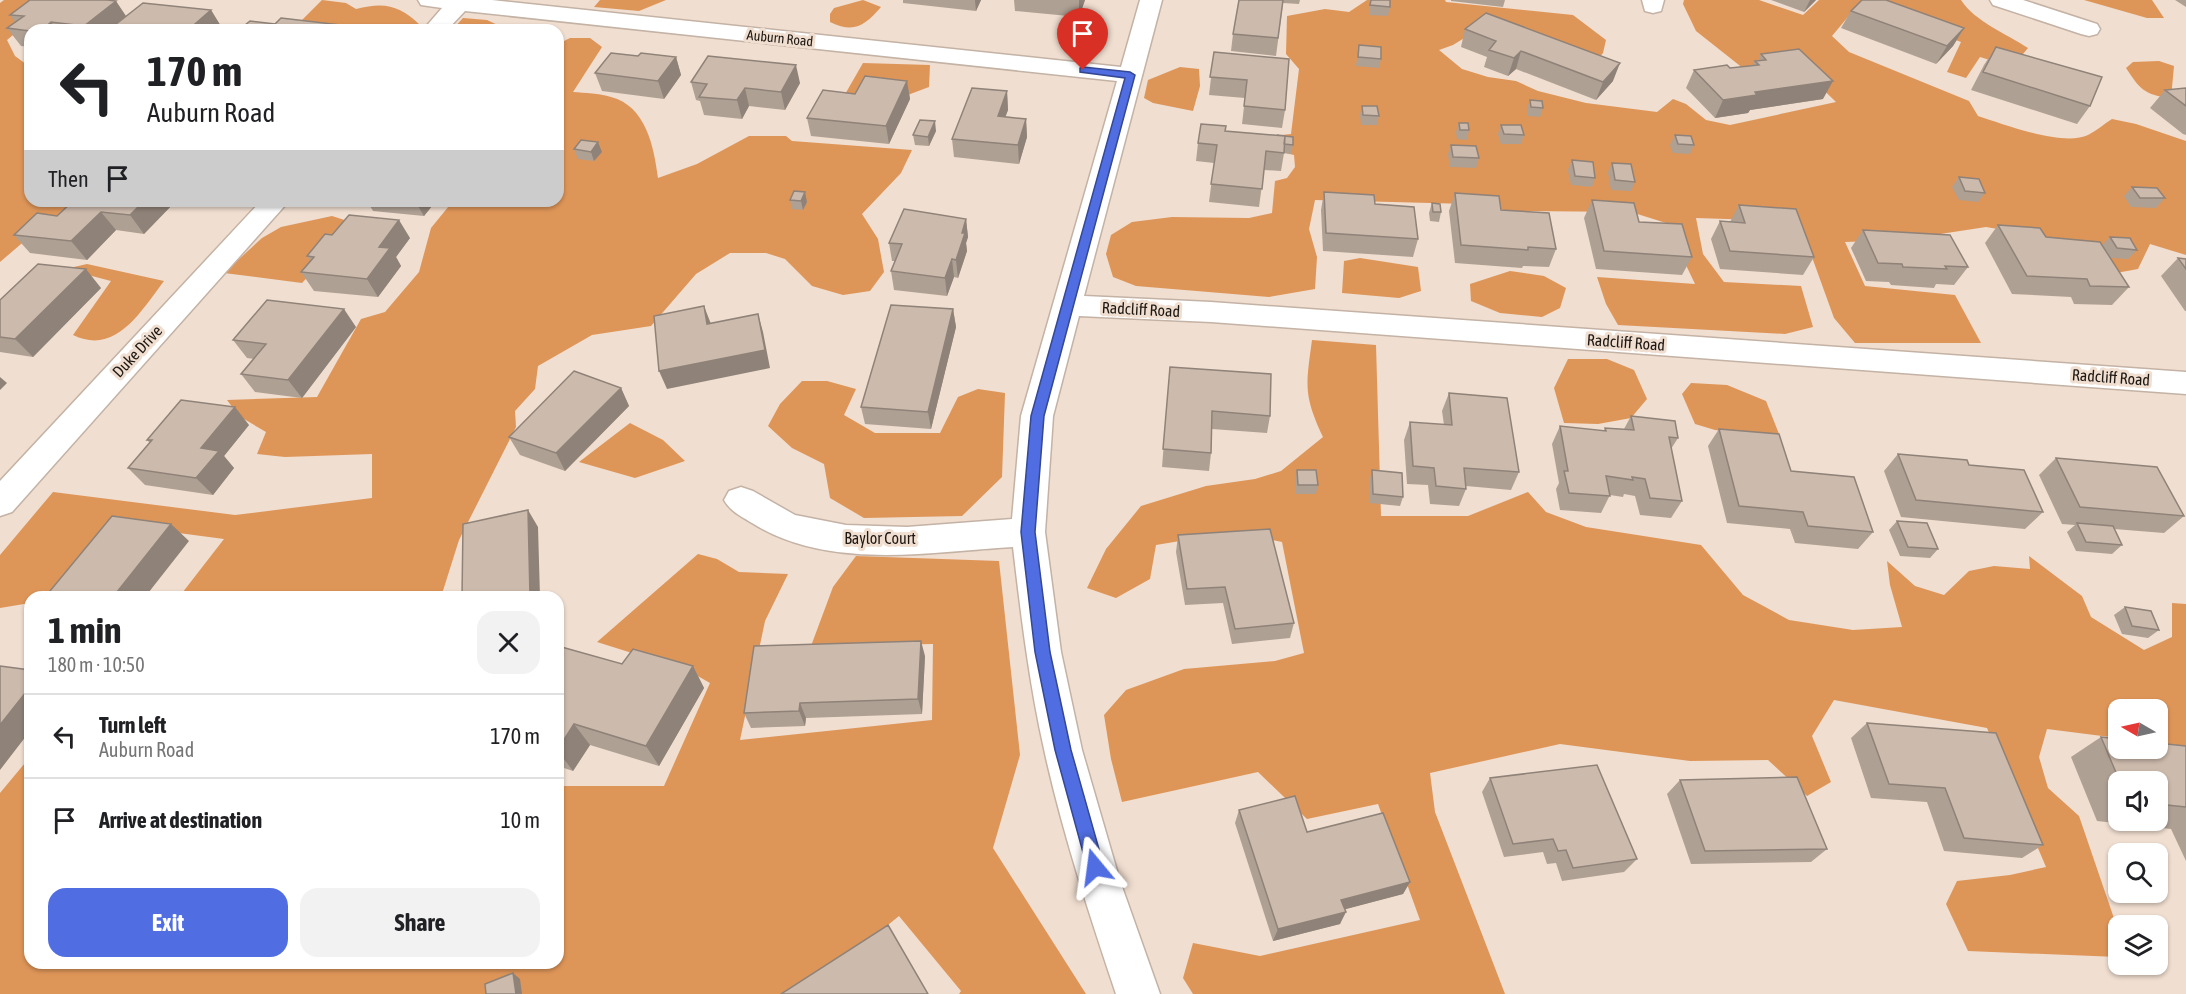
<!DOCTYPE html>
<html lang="en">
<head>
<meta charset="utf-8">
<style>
	:root { --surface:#fff; --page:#f2f2f2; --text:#202124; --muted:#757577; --line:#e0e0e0; --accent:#506ee2 }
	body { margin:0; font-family:"Asap Condensed",sans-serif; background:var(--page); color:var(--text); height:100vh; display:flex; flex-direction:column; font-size:22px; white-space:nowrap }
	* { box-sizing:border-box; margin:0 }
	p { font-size:20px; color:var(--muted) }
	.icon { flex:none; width:33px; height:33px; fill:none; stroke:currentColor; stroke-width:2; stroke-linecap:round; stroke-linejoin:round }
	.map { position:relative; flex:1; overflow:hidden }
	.side { position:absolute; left:24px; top:591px; width:540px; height:378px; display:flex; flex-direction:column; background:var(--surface); border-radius:18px; box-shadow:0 2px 4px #0004 }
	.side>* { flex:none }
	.top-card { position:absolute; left:24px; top:24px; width:540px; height:183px; border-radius:18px; box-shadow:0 2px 4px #0004; background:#fff; color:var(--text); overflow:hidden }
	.needle { width:39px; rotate:279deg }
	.buttons { position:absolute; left:2108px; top:699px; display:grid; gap:12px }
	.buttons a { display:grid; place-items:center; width:60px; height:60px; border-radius:12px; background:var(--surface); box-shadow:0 2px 4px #0004; font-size:30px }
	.pin { position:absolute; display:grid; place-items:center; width:51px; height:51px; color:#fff; margin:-62px -26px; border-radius:50% 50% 50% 0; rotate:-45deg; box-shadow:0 0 6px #0007 }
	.pin .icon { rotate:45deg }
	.me { position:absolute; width:66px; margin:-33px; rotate:344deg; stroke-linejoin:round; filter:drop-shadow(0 0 4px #0008) }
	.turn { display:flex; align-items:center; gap:21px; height:126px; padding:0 24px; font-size:27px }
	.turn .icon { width:78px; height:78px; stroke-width:2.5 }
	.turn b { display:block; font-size:42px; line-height:51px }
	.then { display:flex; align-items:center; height:57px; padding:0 24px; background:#0003; gap:12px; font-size:22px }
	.round { display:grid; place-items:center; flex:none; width:63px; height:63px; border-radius:18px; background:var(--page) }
	.summary { display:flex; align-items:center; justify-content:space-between; height:102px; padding:0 24px }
	h1 { font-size:36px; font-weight:700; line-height:45px }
	.button { display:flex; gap:12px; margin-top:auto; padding:12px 24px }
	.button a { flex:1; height:69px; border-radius:18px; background:var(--accent); color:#fff; font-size:24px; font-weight:700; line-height:69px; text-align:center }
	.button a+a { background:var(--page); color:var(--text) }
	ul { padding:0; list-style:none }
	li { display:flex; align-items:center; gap:18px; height:84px; padding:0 24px; border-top:2px solid var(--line) }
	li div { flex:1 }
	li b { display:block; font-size:22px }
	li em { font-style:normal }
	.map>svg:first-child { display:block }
	.forest { fill:#de9558 }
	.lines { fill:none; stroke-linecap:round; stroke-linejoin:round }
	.minor-casing { stroke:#c4b2a5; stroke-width:3 }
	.minor { fill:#fff; fill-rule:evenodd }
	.wall { fill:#afa094; fill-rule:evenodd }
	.shaded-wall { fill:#8f8278 }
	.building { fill:#ccbaac; stroke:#8f8278; stroke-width:1.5 }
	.route { fill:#506ee2; stroke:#344893; stroke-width:1.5 }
	.labels { text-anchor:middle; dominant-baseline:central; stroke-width:6; stroke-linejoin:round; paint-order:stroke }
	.far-street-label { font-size:14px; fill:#1e1813; stroke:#f0ded0 }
	.street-label { font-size:16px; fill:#1e1813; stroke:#f0ded0 }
</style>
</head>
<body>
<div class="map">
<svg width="2186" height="994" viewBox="0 0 2186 994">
	<rect width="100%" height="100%" fill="#f0ded0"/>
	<path class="forest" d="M4 0H93L53 2 7 40 15 56 30 67V201H93L28 238 0 262V3Z
		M322 0 346 3 356 9C385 2 399 5 421 26L417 30H292Z
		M600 0H666L639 11 594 7Z
		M863 0 881 7C865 25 855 34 830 22V14L834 8Z
		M1367 0H1445L1446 2 1573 15 1606 40 1603 53 1591 67 1482 27 1453 45 1439 50 1462 69 1488 77 1516 81 1538 91 1586 103 1657 112 1673 99 1686 104 1706 120 1730 125 1836 102 1797 64 1744 69 1696 31 1683 4 1684 0H1759L1803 15 1819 0H1862L1832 36 1849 52 1969 101 1978 116C2003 124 2063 147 2088 135 2096 131 2104 124 2112 119L2136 124 2186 141V255L2150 244 2138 269 2116 273 2033 235 1986 227 1901 240 1845 242 1865 286 1955 295 1981 343H1855L1834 318 1804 235 1784 221 1696 218 1703 254 1724 282 1801 286 1813 327 1785 334 1618 325 1606 304 1597 277 1695 284 1666 223 1631 212 1510 211 1469 204 1315 200 1309 229 1317 257 1315 289 1269 297 1136 286 1113 277 1106 254 1111 235 1132 222 1172 217 1249 218 1272 213 1275 181 1287 178 1295 167 1294 155 1251 145 1272 136 1291 134 1299 69 1286 54 1287 16 1325 9 1349 12Z
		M1888 0H1961C1974 21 2007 34 2028 48L2012 67 1980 57 1966 78 1947 72 1961 42 1880 11Z
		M2084 0H2152L2164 18H2147Z
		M463 18 487 20 504 28 503 30H452Z
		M570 38H590L602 47 573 92C585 93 599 93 611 97 646 106 654 147 658 178L697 164 749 136H786L792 141 912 150 901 173 862 214 878 239 884 272 870 291 843 295 812 286 785 259 766 253H730L696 274 651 326 592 335 538 366 535 389 515 411 516 427 459 540 441 597H179L224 539 118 525C95 551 66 597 30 597V603L0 608V555L53 492 235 515 372 498V454L285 457 257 454 266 432 239 416 227 400 317 397 361 319 385 312 419 272 431 228 453 201H558V44Z
		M2159 61 2174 66 2171 98C2144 95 2140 89 2126 68L2133 62Z
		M863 63 930 65 929 87 905 96H844Z
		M1180 67 1199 69 1200 86 1193 111 1153 103 1144 98 1148 80Z
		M332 216 357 224 302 283 224 273 262 238 281 227Z
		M1360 258 1418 267 1421 291 1399 298 1342 293 1344 261Z
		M87 264 164 281C141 311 116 356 73 335L111 281 65 269Z
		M1510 271 1544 276 1566 288 1560 308 1542 317 1500 313 1471 301 1470 284Z
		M1312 340 1376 345 1381 516H1468L1528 492 1546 512 1586 527 1701 545 1743 595 1789 620 1853 630 1902 627 1890 585 1887 561 1915 586 1944 595 1969 571 1994 566 2030 569 2029 556 2082 596 2091 617 2144 650 2172 637V603L2186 604V746L2157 743V710H2118V738L2047 729 2039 757 2048 788 2079 816 2118 930V957L1968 951 1946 904 1957 881 2010 875 2046 867 1987 728 1834 700 1812 736 1831 782 1807 796 1768 760 1690 761 1560 744 1430 773 1435 812 1505 994H1193L1183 978 1193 943 1260 956 1420 920 1378 804 1307 819 1258 772 1122 802 1111 759 1104 715 1126 690 1184 669 1275 661 1304 653 1282 542 1234 532 1156 545 1150 579 1116 598 1087 588 1106 549 1141 506 1206 486 1255 479 1281 471 1323 437C1303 394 1306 385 1312 340Z
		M1568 359H1607L1634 370 1647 399 1631 418 1598 424 1564 423 1554 388Z
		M802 381H827L856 389 844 415 875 433H940L958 397 978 389 1005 393 1002 477 962 516 864 518 830 498 824 464 792 448 768 426 780 404Z
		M1691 383 1727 385 1766 401 1781 439 1715 430 1695 424 1682 394Z
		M630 423 663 440 685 461 635 478 579 462Z
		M698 554 717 559 739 572 788 574 765 621 740 740 932 720 933 644 811 646 833 587 856 556 999 561 1020 755 993 848 1086 994H959L961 991 899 916 803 994H0V793L30 757V963H558V786H664L710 683 689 671 597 642Z"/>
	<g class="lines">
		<g class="minor-casing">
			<path id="minor" d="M418 0H492L1121 67 1140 0H1162L1084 296 1211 302 2186 372V394L1211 322 1079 316 1053 416 1045 532 1061 652 1082 750 1120 881 1160 994H1116C1089 913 1062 832 1044 749 1029 682 1021 615 1013 547 928 552 828 571 752 523 741 516 731 512 724 500L729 491 741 487 753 491 795 515 846 525 907 527 1012 519 1021 416 1117 81 465 11 447 30H423L442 8 421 5Z
				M1642 0H1664L1661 11 1653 13 1645 11Z
				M1990 0H2023L2097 24 2100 29 2097 34 2089 36 2081 34 1993 5Z
				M261 201H289L12 512 0 516V481Z"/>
		</g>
		<use href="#minor" class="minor"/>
	</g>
	<path class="wall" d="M903 0H981L976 11 903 3Z
		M1014 0H1085L1079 17 1015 11Z
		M1239 0H1300L1299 4 1283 3 1276 56 1231 51 1233 34Z
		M1370 0 1390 7 1388 16 1369 15Z
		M1451 0H1505L1503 7 1451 1Z
		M1771 0H1816L1804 12Z
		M2175 0H2186V7Z
		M211 10 222 28 220 30H118L117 28 114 30H30V47L21 46 7 28 15 22 10 15 126 16Z
		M1851 11 1964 28 1953 46 1936 64 1841 28Z
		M1465 29 1613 81 1596 100 1516 69 1508 76 1484 67 1487 57 1461 47Z
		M1359 45 1381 59 1379 68 1356 66Z
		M1996 47 2090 106 2077 124 1971 90 1984 65Z
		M1214 52 1285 110 1282 128 1242 124 1245 98 1209 95Z
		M1761 54 1823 99 1750 110 1748 113 1715 118 1686 88 1694 70 1730 68 1753 65 1755 61H1758Z
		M638 56 676 57 681 75 664 99 602 91 595 73Z
		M907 81 910 99 889 144 811 136 807 118 855 94Z
		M691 82 800 83 785 110 749 106 742 119 704 115 700 101 696 100Z
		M2186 88V135L2183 134 2150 108 2165 90Z
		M1007 91 1008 110 1005 117 1026 119 1027 137 1019 164 954 157 952 139Z
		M1530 100 1543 108 1540 117 1528 116 1527 109Z
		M1362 106 1379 116 1377 125H1361L1360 115Z
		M1459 123 1469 130 1467 140 1457 139 1456 132Z
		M1501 125 1524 135 1521 144H1501L1498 134Z
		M936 131 929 146 915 145 913 135Z
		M1226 131 1293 145 1291 154 1284 153 1281 171 1264 170 1259 207 1209 202 1214 163 1196 161 1198 143Z
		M1675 135 1694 145 1690 154 1673 153 1670 145Z
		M1451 145 1479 158 1476 168 1450 167 1448 154Z
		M574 149 602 152 594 161 578 159Z
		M1572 160 1595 178 1592 187 1571 185 1568 170Z
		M1612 163 1635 182 1631 191 1611 190 1608 172Z
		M1959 177 1985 193 1978 202 1959 200 1952 187Z
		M2132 187 2165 198 2156 208 2131 207 2124 196Z
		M1324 192 1375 204 1418 239 1413 257 1323 251 1321 210Z
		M1455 193 1501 210 1556 249 1549 267 1523 266 1522 268 1455 263 1449 211Z
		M790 200 807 202 803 210 792 209Z
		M1592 200 1639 222 1692 257 1682 275 1596 269 1584 218Z
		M367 201H436L424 216 373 211Z
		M174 203 144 234 116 230 87 260 30 253 14 235 57 216Z
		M1432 203 1441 212 1439 222 1430 221 1429 213Z
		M1739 205 1814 257 1803 275 1720 269 1711 239 1720 221 1730 222Z
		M966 219 968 237 966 243 967 251 958 278 954 277 947 296 894 290 891 271 895 261H892L889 243Z
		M1998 225 2046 237 2102 245 2110 237 2137 250 2128 259 2110 258 2129 287 2112 305 2074 304 2071 297 2012 294 1985 243Z
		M1863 230 1968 267 1954 285 1936 284 1934 288 1891 285 1889 282 1866 281 1851 248Z
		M332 235 410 238 396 257 401 266 378 297 314 291 301 272 311 261 307 256Z
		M2178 258 2186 259V311H2185L2161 276Z
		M101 288 33 357 0 352V300Z
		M953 309 956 327 931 429 865 424 861 407Z
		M356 327 302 398 255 392 241 374 254 359 247 358 233 340Z
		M1170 367 1270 416 1267 433 1212 429 1211 453 1209 471 1162 467Z
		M621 388 629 406 565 471 520 455 509 437Z
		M1449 393 1519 472 1511 490 1466 486V489L1459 506 1430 504 1428 485 1407 484 1404 440 1410 422 1444 425 1442 411Z
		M1631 416 1678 438 1671 449 1682 501 1671 518 1640 515 1635 496 1624 494 1623 497 1610 495 1601 513 1560 510 1556 489 1559 483 1552 444 1560 426 1604 431 1605 428 1624 429Z
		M249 425 224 456 234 468 213 495 145 485 128 468 150 443 147 440Z
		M1719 429 1791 471 1873 532 1858 549 1795 543 1790 529 1727 523 1708 446Z
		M1898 454 2043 512 2025 529 1901 517 1884 471Z
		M2056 458 2184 516 2164 533 2114 529 2122 545 2112 554 2076 551 2067 532 2075 525 2062 524 2039 475Z
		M1297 470 1318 485 1316 494H1296L1295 479Z
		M1372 470 1403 497 1400 506 1370 503V479Z
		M1897 521 1938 549 1930 558 1900 556 1889 530Z
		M1178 535 1294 623 1290 638 1232 644 1223 603 1185 605 1176 552Z
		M2125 607 2159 630 2148 638 2122 634 2114 615Z
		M558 646 622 664 693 666 704 688 659 766 590 745 573 771 558 766Z
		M925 656 922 714 806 718 805 726 751 728 744 713Z
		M1867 723 2043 845 2022 858 1944 851 1927 802 1871 798 1851 738Z
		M2101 737 2186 746V861L2171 829 2097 821 2071 757ZM2118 782H2157V820H2118Z
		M1490 778 1637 859 1624 872 1562 881 1556 863 1547 864 1543 852 1504 857 1482 792Z
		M1680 780 1827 849 1811 862 1691 864 1667 794Z
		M1239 810 1307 832 1410 882 1403 894 1345 909 1340 924 1273 941 1235 823Z"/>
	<path class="shaded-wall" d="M975 0H981L976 11Z
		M1079 0H1085L1079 17Z
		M1810 0H1816L1804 12Z
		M116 1 128 19 115 25 117 28 114 30H87L84 26Z
		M211 10 222 28 220 30H188Z
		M51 22 57 30H42Z
		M341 25 344 30H336Z
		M1964 28 1953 46 1936 64 1947 46Z
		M1521 51 1516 69 1508 76 1514 58Z
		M676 57 681 75 664 99 658 81Z
		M1620 63 1613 81 1596 100 1603 82Z
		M796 65 800 83 785 110 781 92Z
		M907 81 910 99 889 144 886 126Z
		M1833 81 1823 99 1750 110 1748 113 1715 118 1723 100 1755 92Z
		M745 88 749 106 742 119 737 100Z
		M1007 91 1008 110 999 134 998 116Z
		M1026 119 1027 137 1019 164 1018 145Z
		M935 121 936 131 929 146 928 137Z
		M598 142 602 152 594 161 591 152Z
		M805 192 807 202 803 210 801 201Z
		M144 201H172L174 203 144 234 130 215Z
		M415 201H436L424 216Z
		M101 212 116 230 87 260 71 241Z
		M966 219 968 237 966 243 967 251 958 278 956 260 962 233Z
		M399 220 410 238 396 257 401 266 378 297 367 279 379 247Z
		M952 259 954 277 947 296 945 278Z
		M86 269 101 288 33 357 15 339Z
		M704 306 711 324H707Z
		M344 309 356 327 302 398 288 380Z
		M953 309 956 327 931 429 928 412Z
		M758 314 763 332 770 368 667 389 659 371Z
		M0 377 7 383 0 390Z
		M621 388 629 406 565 471 556 453Z
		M235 407 249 425 224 456 234 468 213 495 196 478 201 448Z
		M528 510 538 527 540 597H524Z
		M171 524 189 541 145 597H113Z
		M921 641 925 656 922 714 918 699Z
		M693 666 704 688 659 766 646 746Z
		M30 687V731L0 770V725Z
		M800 703 806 718 805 726 799 711Z
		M574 724 590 745 573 771 558 751V749Z
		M1410 882 1403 894 1335 912 1341 900Z
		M1346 912 1340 924 1273 941 1278 929Z
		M513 973 520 979 522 994H516Z"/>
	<path class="building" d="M30 0H107L116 1 84 26 51 22 42 30 30 31 7 28 24 16 10 15Z
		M1239 0H1283L1278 38 1233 34Z
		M1371 0H1390V7L1370 5Z
		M1862 0H1886L1964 28 1947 46 1851 11Z
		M143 3 211 10 188 30H158L115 25Z
		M1486 13 1620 63 1603 82 1521 51 1514 58 1489 50 1496 41 1465 29Z
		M281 18 341 25 336 30H239L250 21 275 24Z
		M1359 45 1381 47V59L1358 57Z
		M1996 47 2102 77 2090 106 1983 72Z
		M1799 49 1833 81 1755 92 1757 95 1723 100 1694 70 1727 65 1730 68 1759 65 1755 61 1766 60 1761 54Z
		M1214 52 1289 59 1285 110 1244 106 1247 80 1210 77Z
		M611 53 638 56 641 53 676 57 658 81 595 73Z
		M708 56 796 65 781 92 745 88 737 100 699 97 707 84 691 82Z
		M865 76 907 81 886 126 807 118 823 90 855 94Z
		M972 88 1007 91 998 116 1026 119 1018 145 952 139Z
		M2186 88V106L2165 90Z
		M1530 100 1542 101 1543 108 1531 107Z
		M1362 106H1377L1379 116 1363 115Z
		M920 120 935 121 928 137 913 135Z
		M1459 123H1468L1469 130H1460Z
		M1201 124 1226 126 1225 131 1285 136 1284 153 1266 151 1262 189 1211 184 1217 145 1198 143Z
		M1501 125H1521L1524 135 1504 134Z
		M1277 135 1293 137V145L1284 144 1285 136Z
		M1675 135 1691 136 1694 145 1678 144Z
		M581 140 598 142 591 152 574 149Z
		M1451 145 1476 146 1479 158 1453 157Z
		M1572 160 1593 162 1595 178 1575 176Z
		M1612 163 1631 164 1635 182 1615 180Z
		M1959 177 1979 179 1985 193 1965 191Z
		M2132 187 2157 188 2165 198H2140Z
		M794 191 805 192 801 201 790 200Z
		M1324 192 1374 195 1375 204 1414 207 1418 239 1326 233Z
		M1455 193 1499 196 1501 210 1549 213 1556 249 1528 247V250L1461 245Z
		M1592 200 1634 203 1639 222 1682 224 1692 257 1604 251Z
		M73 201H144L130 215 101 212 71 241 14 235 37 213 57 216Z
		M1432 203 1440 204 1441 212H1433Z
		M1739 205 1796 209 1814 257 1730 251 1720 221 1745 223Z
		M904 209 966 219 962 233H965L956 260 952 259 945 278 891 271 902 244 889 243Z
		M349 215 399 220 379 247 390 248 367 279 301 272 314 257 307 256 325 234 332 235Z
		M1998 225 2040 228 2046 237 2100 242 2129 287 2090 286 2087 279 2027 276Z
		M1863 230 1950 235 1968 267 1945 266 1947 269 1903 267 1902 264 1878 263Z
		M2110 237 2130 238 2137 250 2117 248Z
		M2178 258 2186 259V269Z
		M38 264 86 269 15 339 0 337V300Z
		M267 300 344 309 288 380 241 374 266 344 233 340Z
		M891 305 953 309 928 412 861 407Z
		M704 306 707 324 758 314 765 350 659 371 654 316Z
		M1170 367 1271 374 1270 416 1212 411 1211 453 1163 449Z
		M574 371 621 388 556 453 509 437Z
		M1449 393 1507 398 1519 472 1464 468 1466 489 1436 486 1434 468 1413 466 1410 422 1452 425Z
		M181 400 235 407 201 448 219 451 196 478 128 468 152 440H147Z
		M1631 416 1675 421 1678 438 1669 437 1682 501 1650 498 1645 479 1632 477 1633 480 1606 476 1610 496 1569 493 1564 471H1568L1560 426 1606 431 1605 428 1634 430Z
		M1719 429 1779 434 1791 471 1854 477 1873 532 1808 526 1803 512 1739 506Z
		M1898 454 1967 460 1969 465 2024 470 2043 512 1916 500Z
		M2056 458 2157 467 2184 516 2080 507Z
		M1297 470H1316L1318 485H1298Z
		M1372 470 1402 473 1403 497 1373 494Z
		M528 510 530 596 524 597H462L463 524Z
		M112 516 171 524 113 597H45Z
		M1897 521 1927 523 1938 549 1908 547Z
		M2077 523 2113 526 2122 545 2086 542Z
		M1270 529 1294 623 1235 629 1225 587 1187 589 1178 535Z
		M2125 607 2151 611 2159 630 2132 626Z
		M921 641 918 699 800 703 799 711 744 713 754 646Z
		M558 646 622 664 633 649 693 666 646 746 574 724 558 749Z
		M0 666 30 670V687L0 725Z
		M1867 723 1996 733 2043 845 1964 838 1945 788 1889 784Z
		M2101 737 2118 739V748H2157V743L2186 746V807L2157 804V782H2120Z
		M1597 765 1637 859 1573 868 1566 850 1558 851 1553 839 1513 844 1490 778Z
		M1797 777 1827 849 1705 851 1680 780Z
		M1295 796 1307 832 1383 813 1410 882 1341 900 1346 912 1278 929 1239 810Z
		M888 925 928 994H781Z
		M513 973 516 994H486L485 984Z"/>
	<path class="route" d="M1083 67 1130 72 1135 75 1044 416 1035 532 1050 652 1071 750 1104 867 1101 873 1095 876 1089 873 1087 867 1055 750 1035 652 1021 532 1031 416 1125 78 1080 72V68Z"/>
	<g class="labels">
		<g class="far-street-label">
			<text transform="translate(780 38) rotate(6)">Auburn Road</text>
		</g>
		<g class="street-label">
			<text transform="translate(1141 309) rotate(3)">Radcliff Road</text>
			<text transform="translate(1626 342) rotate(4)">Radcliff Road</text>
			<text transform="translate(137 351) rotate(-47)">Duke Drive</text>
			<text transform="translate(2111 377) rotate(4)">Radcliff Road</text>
			<text x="880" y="538">Baylor Court</text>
		</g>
	</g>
</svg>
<div class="buttons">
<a><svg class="needle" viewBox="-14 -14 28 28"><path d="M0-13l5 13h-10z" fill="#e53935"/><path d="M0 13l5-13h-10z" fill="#757577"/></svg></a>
<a><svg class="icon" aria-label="sound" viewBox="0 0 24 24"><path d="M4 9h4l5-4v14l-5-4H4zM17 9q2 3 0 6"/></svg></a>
<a><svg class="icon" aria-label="search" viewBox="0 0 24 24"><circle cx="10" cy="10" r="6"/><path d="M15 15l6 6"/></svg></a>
<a><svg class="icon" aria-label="layers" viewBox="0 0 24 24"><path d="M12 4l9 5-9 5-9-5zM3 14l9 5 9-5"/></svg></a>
</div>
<div class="pin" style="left:1083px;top:70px;background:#d93025"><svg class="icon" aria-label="arrive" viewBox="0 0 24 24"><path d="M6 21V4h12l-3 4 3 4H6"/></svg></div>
<svg class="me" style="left:1095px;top:867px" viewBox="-20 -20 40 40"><path d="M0-17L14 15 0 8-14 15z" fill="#506ee2" stroke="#fff" stroke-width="4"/></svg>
<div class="top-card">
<div class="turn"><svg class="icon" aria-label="left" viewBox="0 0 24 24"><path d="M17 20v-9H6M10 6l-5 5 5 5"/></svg><div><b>170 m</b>Auburn Road</div></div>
<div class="then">Then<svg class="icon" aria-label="arrive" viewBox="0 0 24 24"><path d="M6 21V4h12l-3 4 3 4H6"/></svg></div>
</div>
<section class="side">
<div class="summary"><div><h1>1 min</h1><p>180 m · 10:50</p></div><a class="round"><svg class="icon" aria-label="close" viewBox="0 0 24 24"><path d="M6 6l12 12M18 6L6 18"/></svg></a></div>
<ul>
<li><svg class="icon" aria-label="left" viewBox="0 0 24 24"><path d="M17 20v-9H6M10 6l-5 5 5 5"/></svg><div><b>Turn left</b><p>Auburn Road</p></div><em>170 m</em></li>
<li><svg class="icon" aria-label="arrive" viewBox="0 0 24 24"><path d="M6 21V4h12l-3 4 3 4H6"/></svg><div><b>Arrive at destination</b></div><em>10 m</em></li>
</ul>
<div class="button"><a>Exit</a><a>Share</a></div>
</section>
</div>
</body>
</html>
